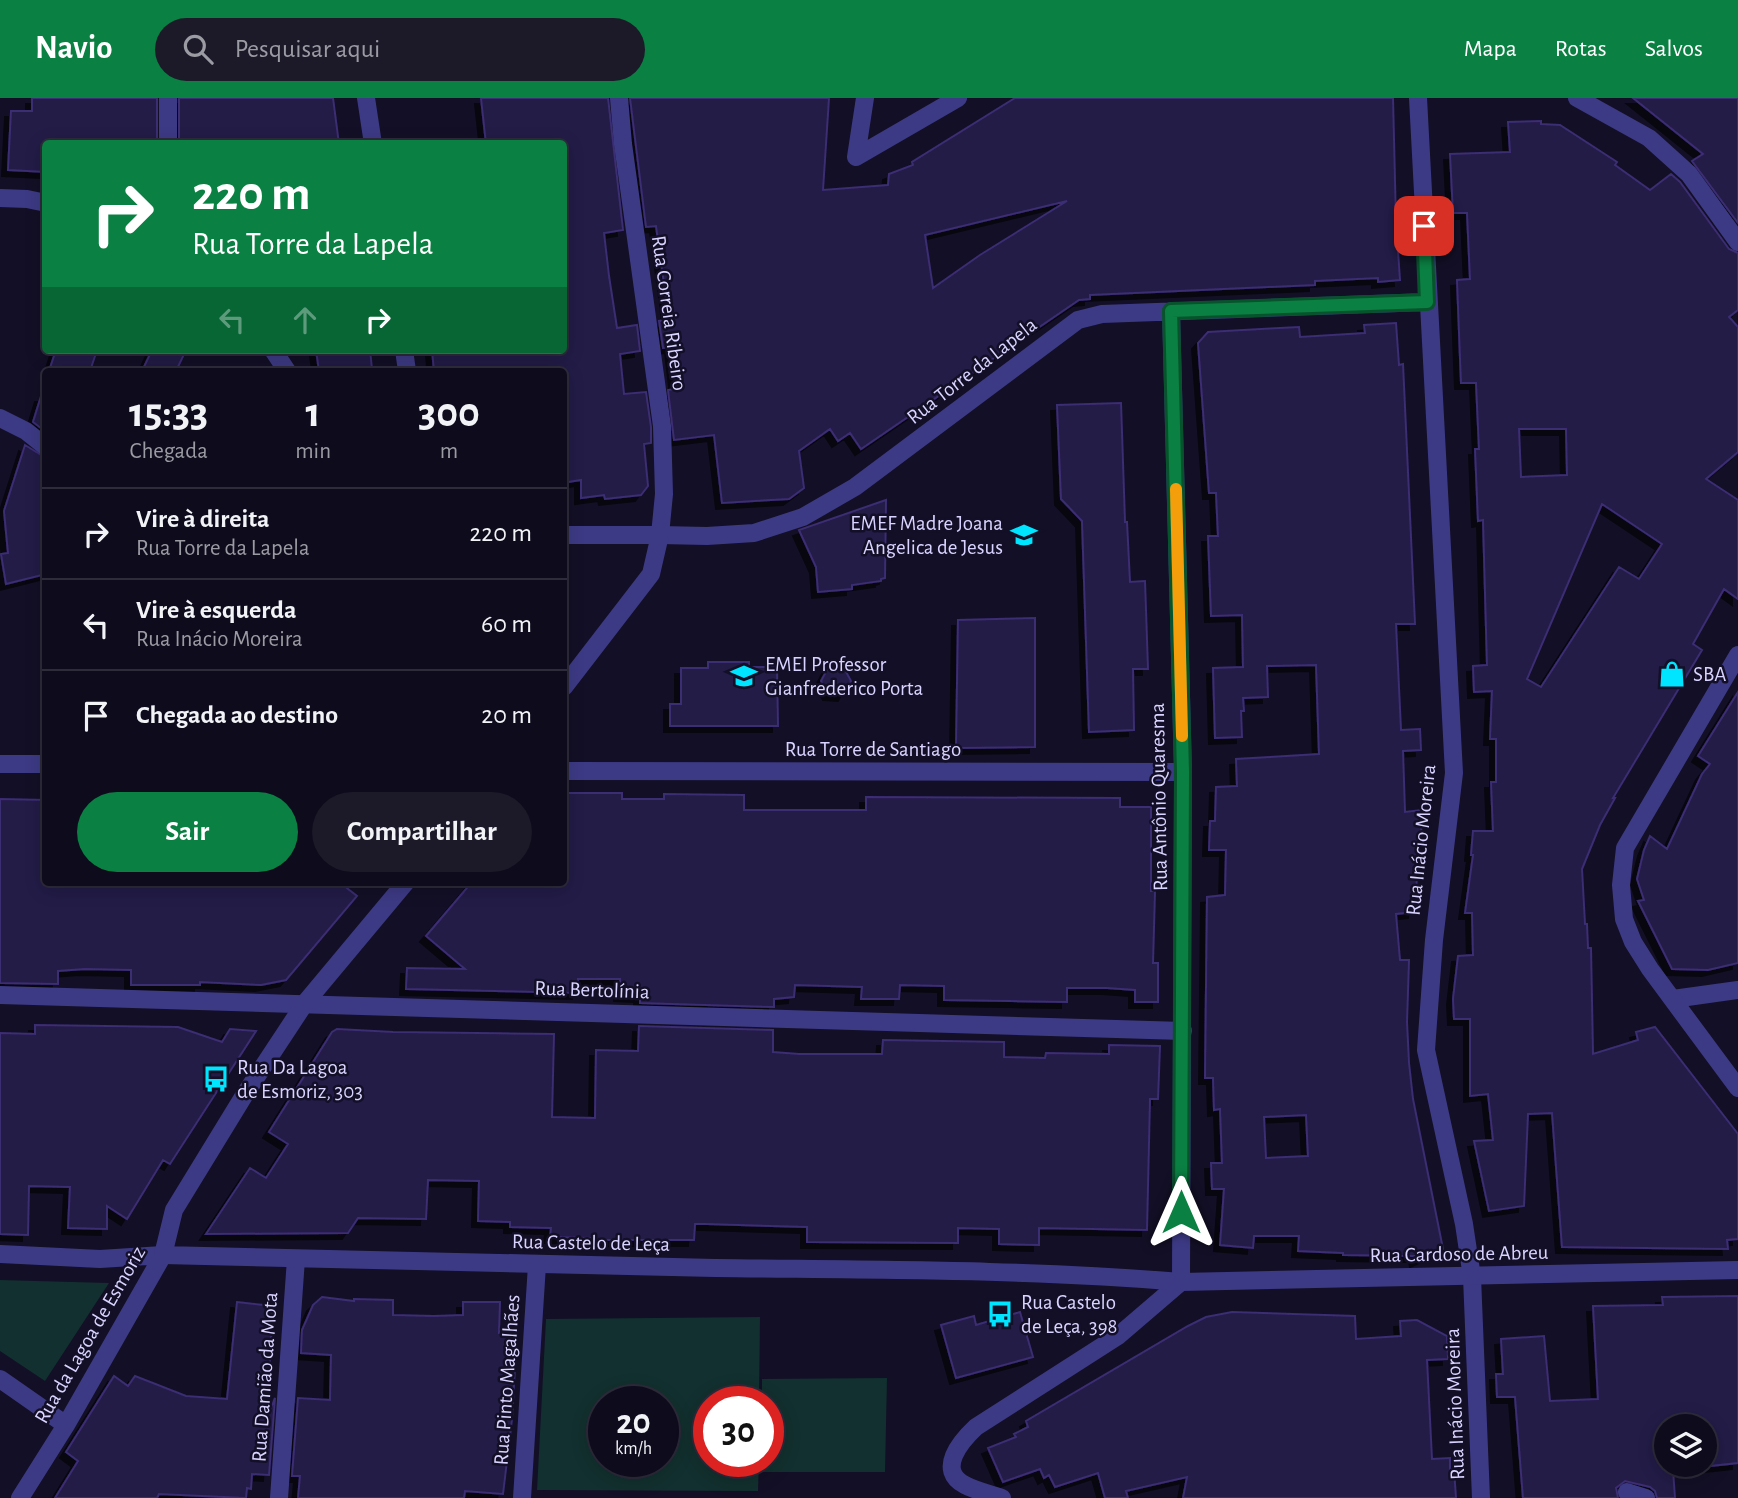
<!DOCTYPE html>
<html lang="pt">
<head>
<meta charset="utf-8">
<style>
	:root { --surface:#0e0b1c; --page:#1c1929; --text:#f1f3f6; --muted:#9b9ba3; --line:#2e2b3b; --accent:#0b8043 }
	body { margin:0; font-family:"Alegreya Sans",sans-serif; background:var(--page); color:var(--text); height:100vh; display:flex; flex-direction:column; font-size:26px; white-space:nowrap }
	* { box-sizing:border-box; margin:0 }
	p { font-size:23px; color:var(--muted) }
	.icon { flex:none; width:38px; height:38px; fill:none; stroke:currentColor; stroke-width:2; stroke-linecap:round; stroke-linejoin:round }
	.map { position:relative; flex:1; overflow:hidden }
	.side { position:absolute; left:42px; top:270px; width:525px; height:518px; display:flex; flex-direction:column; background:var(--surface); border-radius:7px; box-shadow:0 4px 18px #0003,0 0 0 2px var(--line) }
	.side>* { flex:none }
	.hud { position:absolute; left:42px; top:42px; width:525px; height:214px; border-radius:7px; box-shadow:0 4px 18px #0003,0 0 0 2px var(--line); background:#0b8043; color:#fff; overflow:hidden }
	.fabs { position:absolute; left:1654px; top:1316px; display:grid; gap:14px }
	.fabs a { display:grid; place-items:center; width:63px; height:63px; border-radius:50%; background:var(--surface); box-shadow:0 4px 18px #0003,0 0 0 2px var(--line); font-size:35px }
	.speed { position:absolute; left:588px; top:1288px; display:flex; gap:14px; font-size:35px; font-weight:700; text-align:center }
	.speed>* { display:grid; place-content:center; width:91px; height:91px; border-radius:50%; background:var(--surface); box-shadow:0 4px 18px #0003,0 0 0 2px var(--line); line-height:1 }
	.speed small { font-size:18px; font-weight:400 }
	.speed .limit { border:10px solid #d22; background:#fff; color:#111 }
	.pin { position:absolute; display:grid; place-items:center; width:60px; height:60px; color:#fff; margin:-30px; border-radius:14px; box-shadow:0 4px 10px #0006 }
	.me { position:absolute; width:77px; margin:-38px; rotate:0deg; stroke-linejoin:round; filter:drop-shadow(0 0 5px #0008) }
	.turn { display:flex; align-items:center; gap:24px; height:147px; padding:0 35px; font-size:32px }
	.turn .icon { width:91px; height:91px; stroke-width:2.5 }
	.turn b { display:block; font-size:49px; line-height:60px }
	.lanes { display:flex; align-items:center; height:66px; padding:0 35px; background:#0003; justify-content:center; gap:35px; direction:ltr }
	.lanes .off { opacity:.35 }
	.eta { display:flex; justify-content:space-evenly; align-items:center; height:119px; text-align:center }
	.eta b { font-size:42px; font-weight:600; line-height:49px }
	.primary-button { display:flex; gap:14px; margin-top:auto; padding:14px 35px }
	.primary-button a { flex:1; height:80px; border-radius:42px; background:var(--accent); color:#fff; font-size:28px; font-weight:600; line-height:80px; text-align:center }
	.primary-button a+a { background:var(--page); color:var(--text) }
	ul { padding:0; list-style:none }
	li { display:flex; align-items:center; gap:21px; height:91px; padding:0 35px; border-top:2px solid var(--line) }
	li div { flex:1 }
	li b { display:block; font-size:26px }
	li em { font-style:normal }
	header { display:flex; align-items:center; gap:42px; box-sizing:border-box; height:98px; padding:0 35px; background:var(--accent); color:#fff }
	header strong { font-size:33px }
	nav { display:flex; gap:38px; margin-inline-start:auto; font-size:24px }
	.search { width:490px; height:63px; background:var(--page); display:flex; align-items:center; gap:18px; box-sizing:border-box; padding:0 24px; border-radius:38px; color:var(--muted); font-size:26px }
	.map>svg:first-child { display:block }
	.green { fill:#12302f; fill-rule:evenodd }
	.building { fill:#241b47; stroke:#3b2d73; stroke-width:2; fill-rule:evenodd; filter:url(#shadow) }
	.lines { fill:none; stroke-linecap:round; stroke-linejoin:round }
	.minor { stroke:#3d3a85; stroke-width:18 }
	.tertiary { stroke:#3d3a85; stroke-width:18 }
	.route-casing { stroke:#07532c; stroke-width:18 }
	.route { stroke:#0b8043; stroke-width:12 }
	.slow { stroke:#f59e0b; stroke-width:12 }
	.labels { text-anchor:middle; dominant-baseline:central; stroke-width:5; stroke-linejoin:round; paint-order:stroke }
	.street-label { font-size:21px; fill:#d9d4ff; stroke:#130f26 }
	.poi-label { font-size:21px; fill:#d9d4ff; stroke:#130f26; text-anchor:start }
</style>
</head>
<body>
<header>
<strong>Navio</strong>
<div class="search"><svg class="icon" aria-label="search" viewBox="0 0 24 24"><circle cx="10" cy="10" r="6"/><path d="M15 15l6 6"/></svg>Pesquisar aqui</div>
<nav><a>Mapa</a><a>Rotas</a><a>Salvos</a></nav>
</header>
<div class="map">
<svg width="1738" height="1400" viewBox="0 0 1738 1400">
	<defs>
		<filter id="shadow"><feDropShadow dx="-6" dy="6" stdDeviation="0" flood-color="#0009"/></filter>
	</defs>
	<rect width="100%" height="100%" fill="#130f26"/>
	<path class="green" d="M0 1182 109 1185 45 1283 0 1253Z
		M760 1219 759 1304H709V1363H759L758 1393 537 1392 546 1221ZM604 1304H663V1363H604Z
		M887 1280 885 1374H763V1363H768V1304H762V1281Z"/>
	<path class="building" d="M32 0H157V46H46V74L8 72 11 13H32Z
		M179 0H333L339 46H179Z
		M481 0H608L623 132 604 135 609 178 617 230 637 227 640 253 620 256 624 296 646 294 651 329V345L644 346 648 388 641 397 605 401 604 397 581 400V382L568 384 567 374H564V273H434L432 252H564V46H486Z
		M630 0H829L823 92 888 87 889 76 913 67 912 64 1015 0H1393L1396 124 1400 182 1378 184V180L1315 183V187L1090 197V201L1079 202 861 351 850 335 838 343 830 331 799 353 804 390 789 401 722 405 714 337 674 342 668 292 676 291 671 249 663 250 659 223 668 222 666 200 656 128 646 129ZM1067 103 980 157 933 190 925 137Z
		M1633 0H1738V125L1692 63 1703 56Z
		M1541 23V26L1560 27 1617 64 1615 67 1650 92 1671 76 1680 84 1729 151 1738 155V212L1729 219 1738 229V354L1706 381 1738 402V501L1724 491 1693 546 1702 552 1613 700H1615L1600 727 1582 771 1585 826H1587L1588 850H1591L1593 956 1638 942 1636 934 1655 929 1738 1036V1141L1727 1142 1728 1151 1562 1149 1552 1015 1528 1016 1524 1108 1489 1113 1474 1043 1493 1042 1488 996 1470 998V921H1454L1453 901 1458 858 1473 857 1472 815H1465L1473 757H1471L1473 733H1493L1491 684H1496V641H1490L1492 593 1474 594 1473 568 1487 567 1483 422 1478 423 1475 351H1479L1476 285H1461L1460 260 1457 182 1470 181 1467 115H1453L1450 56 1510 54 1508 24ZM1519 331H1566L1567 377 1521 379ZM1602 406 1662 446 1639 481 1619 469 1541 589 1527 581Z
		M1396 225 1399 267 1403 266 1415 526H1396L1401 632 1420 631 1421 652 1403 653 1405 714 1423 712 1414 814 1396 816 1400 862H1409L1407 924 1409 965 1413 1001 1443 1151 1416 1163 1415 1158 1343 1157V1155L1298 1153 1299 1138H1254L1253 1150 1220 1147 1224 1091H1212L1211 1065H1222L1220 1011 1214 1012 1213 980H1205L1207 799 1225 797 1226 752H1209L1210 723H1215L1216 689 1237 688 1236 661 1319 656 1316 567 1267 568 1268 599 1243 600 1244 613H1241L1242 639 1215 640 1213 570 1243 569 1242 517 1211 518 1208 438H1218L1216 395H1209L1198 245 1208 234 1299 229 1300 239 1365 235 1364 227ZM1306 1017 1308 1058 1266 1060 1264 1019Z
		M56 252H97L90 273H49Z
		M152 252H186L176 273H142Z
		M316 252H370L372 271 319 273Z
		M41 298H46V334L33 324Z
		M1121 305 1125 424H1127L1130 484 1145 483 1148 571H1133L1134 632 1089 634 1082 423 1061 401 1057 307Z
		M25 347 46 360V407L42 417 46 418V476L6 486 1 456 8 455 4 413Z
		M886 402 885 480 881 481V483L852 487V491L818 494 816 469 799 432Z
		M1035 520V649L956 650 958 522Z
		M708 564H749V569H777L778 628H670V606H681V570H708Z
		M828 570H844L851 583 844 597 829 596 821 583Z
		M1738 594V865L1708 872 1672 871 1638 803 1644 802 1637 781 1644 752 1650 738 1667 751 1702 676 1710 666 1698 658Z
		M564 695H622V701H664V696L744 697V712H866V699L1120 700V709H1151V793H1155L1153 865H1158V904H1135V892L1107 890H1067V904L944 902V888L900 887 899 901H861L862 889 795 887 794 899 774 901V909L640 905V898L620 897V881H578V895L406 891 407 870 465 871 426 838 472 784H564Z
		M0 701 46 702V784H339L357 798 286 882 261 887 200 884V887H131V872L85 871 58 873V886L0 885Z
		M35 927 178 929 222 944 230 931 256 933 170 1066 163 1062 127 1121 107 1108V1131L68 1130 70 1089 29 1088 28 1137 0 1136V935L35 936Z
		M639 928 773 932V954L799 956H882L883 942 1004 944V959L1045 960 1046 955 1109 956V947L1160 948 1158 1001H1150L1147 1132 1039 1130V1147L999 1146V1131L958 1130V1145L807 1144V1129L706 1126H695L694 1142H592V1140L550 1139 551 1130 510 1129V1124L478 1123 479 1083 428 1082 426 1121 358 1120 348 1135 206 1136 250 1070 266 1080 288 1046 269 1034 332 934 337 931 393 934 554 936 552 1019 595 1020 596 952 638 953Z
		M1738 1198V1365L1673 1372 1675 1400H1657L1655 1393 1650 1389 1625 1383 1616 1390 1618 1400H1523L1515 1299H1497L1496 1276H1503L1501 1241 1544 1238 1550 1303 1598 1301 1593 1208 1663 1207 1662 1199ZM1666 1328H1704V1367H1666Z
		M322 1199 354 1203V1201L393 1202V1217L434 1218 463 1217V1204H500L499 1235H517L512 1321 503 1396 465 1393 464 1400H298L300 1378H292L298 1300 330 1302 331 1257 301 1255 302 1232 313 1207Z
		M237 1204 273 1208 267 1319 275 1300 269 1377 252 1376 251 1391 247 1390 246 1400 159 1396 157 1400H55L78 1363 66 1354 114 1278 128 1288 135 1278 186 1298 227 1301Z
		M1020 1214 1033 1259 956 1280 941 1227 974 1218 976 1227Z
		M1232 1214 1355 1218 1356 1241 1401 1238 1400 1223 1417 1222 1447 1238 1448 1261 1427 1262 1432 1361 1450 1360V1371H1454L1456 1400H1183L1187 1379 1126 1393 1128 1400H1105L1098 1375 1055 1389 1049 1377 1044 1380 1040 1371 1003 1384 988 1350 1016 1339 1014 1336 1028 1329 1026 1323 1188 1228 1206 1219Z"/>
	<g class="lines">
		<path class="minor" d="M168 0V46
			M619 0 623 46 662 328 664 396 660 437 707 438 754 435 803 419 855 389 1078 222 1102 216 1427 204
			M1418 0 1454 675 1434 842 1426 952 1464 1126 1472 1179 1481 1400
			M1577 0 1649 40 1689 76 1738 144
			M856 59 958 0
			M856 59 865 0
			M0 100 27 101 46 105
			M273 252 287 273
			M0 320 26 333 46 349
			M0 666H46
			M564 673 1183 674
			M0 897 1183 933
			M1673 901 1738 892
			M0 1156 100 1161 163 1157
			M0 1281 66 1327
			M1627 1394 1646 1400
			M20 1400 66 1327 163 1157
			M279 1400 296 1161
			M522 1400 537 1167
			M1002 1400C990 1396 976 1393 965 1387 936 1372 961 1343 976 1329L1118 1238 1181 1184 1183 674 1171 213"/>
		<path class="tertiary" d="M366 0 373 46
			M404 252 407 273
			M564 437H660L651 476 564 589
			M1738 557 1625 750 1621 787 1624 821 1633 844 1650 871 1738 990
			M406 784 305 905 245 996 174 1112 163 1157C347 1162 531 1167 715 1170 870 1172 1026 1171 1181 1184L1738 1172"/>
	</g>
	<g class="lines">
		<g class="route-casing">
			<path id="route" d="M1181 1114 1183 674 1171 213 1427 204 1424 128"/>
		</g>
		<use href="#route" class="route"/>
		<path class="slow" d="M1176 391 1182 638"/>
	</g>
	<defs>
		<g id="school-bare" transform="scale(2.1)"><path d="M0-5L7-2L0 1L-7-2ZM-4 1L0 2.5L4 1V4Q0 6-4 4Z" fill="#00e5ff" stroke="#130f26" stroke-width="2.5" paint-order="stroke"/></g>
		<g id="shop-bare" transform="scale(2.1)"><path d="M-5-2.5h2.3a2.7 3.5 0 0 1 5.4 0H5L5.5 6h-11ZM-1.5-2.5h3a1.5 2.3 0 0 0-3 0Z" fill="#00e5ff" stroke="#130f26" stroke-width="2.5" paint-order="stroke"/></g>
		<g id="bus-bare" transform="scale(2.1)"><path d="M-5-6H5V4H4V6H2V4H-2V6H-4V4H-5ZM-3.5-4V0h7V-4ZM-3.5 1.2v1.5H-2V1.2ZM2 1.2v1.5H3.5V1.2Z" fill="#00e5ff" stroke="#130f26" stroke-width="2.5" paint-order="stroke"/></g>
	</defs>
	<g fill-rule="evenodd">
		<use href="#school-bare" x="1024" y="437"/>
		<use href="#shop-bare" x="1672" y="576"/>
		<use href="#school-bare" x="744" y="578"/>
		<use href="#bus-bare" x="216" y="981"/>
		<use href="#bus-bare" x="1000" y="1216"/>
	</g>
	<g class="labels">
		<g class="street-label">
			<text transform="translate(669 215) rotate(82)">Rua Correia Ribeiro</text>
			<text transform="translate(972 273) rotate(-38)">Rua Torre da Lapela</text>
			<text x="873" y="651">Rua Torre de Santiago</text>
			<text transform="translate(1159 699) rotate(-91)">Rua Antônio Quaresma</text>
			<text transform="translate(1421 742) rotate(-84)">Rua Inácio Moreira</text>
			<text transform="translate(592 892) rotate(2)">Rua Bertolínia</text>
			<text transform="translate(591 1145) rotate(1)">Rua Castelo de Leça</text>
			<text transform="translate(1459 1156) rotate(-1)">Rua Cardoso de Abreu</text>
			<text transform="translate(90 1237) rotate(-60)">Rua da Lagoa de Esmoriz</text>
			<text transform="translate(265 1279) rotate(-86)">Rua Damião da Mota</text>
			<text transform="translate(507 1282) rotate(-86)">Rua Pinto Magalhães</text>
			<text transform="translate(1455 1306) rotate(-92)">Rua Inácio Moreira</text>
		</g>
		<g class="poi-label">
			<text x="1003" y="425" text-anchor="end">EMEF Madre Joana<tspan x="1003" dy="24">Angelica de Jesus</tspan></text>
			<text x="765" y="566">EMEI Professor<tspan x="765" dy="24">Gianfrederico Porta</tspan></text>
			<text x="1693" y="576">SBA</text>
			<text x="237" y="969">Rua Da Lagoa<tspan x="237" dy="24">de Esmoriz, 303</tspan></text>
			<text x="1021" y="1204">Rua Castelo<tspan x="1021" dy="24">de Leça, 398</tspan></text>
		</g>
	</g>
</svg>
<div class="fabs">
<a><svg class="icon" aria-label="layers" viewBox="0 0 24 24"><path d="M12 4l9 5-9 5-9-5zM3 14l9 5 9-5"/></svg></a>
</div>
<div class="speed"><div>20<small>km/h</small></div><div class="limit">30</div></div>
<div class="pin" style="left:1424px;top:128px;background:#d93025"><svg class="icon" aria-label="arrive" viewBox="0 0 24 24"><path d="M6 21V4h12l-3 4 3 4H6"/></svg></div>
<svg class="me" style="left:1181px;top:1114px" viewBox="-20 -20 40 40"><path d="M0-17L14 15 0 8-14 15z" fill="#0b8043" stroke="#fff" stroke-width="4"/></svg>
<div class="hud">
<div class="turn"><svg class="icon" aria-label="right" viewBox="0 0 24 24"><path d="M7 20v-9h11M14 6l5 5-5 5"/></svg><div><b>220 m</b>Rua Torre da Lapela</div></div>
<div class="lanes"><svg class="icon off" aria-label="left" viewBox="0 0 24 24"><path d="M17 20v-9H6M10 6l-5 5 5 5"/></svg><svg class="icon off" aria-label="ahead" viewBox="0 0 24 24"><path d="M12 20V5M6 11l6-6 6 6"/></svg><svg class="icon" aria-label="right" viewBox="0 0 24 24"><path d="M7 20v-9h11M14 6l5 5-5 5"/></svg></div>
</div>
<section class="side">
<div class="eta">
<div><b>15:33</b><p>Chegada</p></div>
<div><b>1</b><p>min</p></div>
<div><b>300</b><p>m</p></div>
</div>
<ul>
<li><svg class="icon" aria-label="right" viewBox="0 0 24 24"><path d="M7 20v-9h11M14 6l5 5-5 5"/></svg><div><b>Vire à direita</b><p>Rua Torre da Lapela</p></div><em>220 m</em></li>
<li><svg class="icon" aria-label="left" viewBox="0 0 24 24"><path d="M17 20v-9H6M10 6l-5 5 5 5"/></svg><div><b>Vire à esquerda</b><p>Rua Inácio Moreira</p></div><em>60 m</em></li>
<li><svg class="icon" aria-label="arrive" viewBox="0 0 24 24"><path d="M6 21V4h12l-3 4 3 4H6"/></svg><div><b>Chegada ao destino</b></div><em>20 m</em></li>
</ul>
<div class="primary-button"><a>Sair</a><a>Compartilhar</a></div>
</section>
</div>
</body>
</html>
